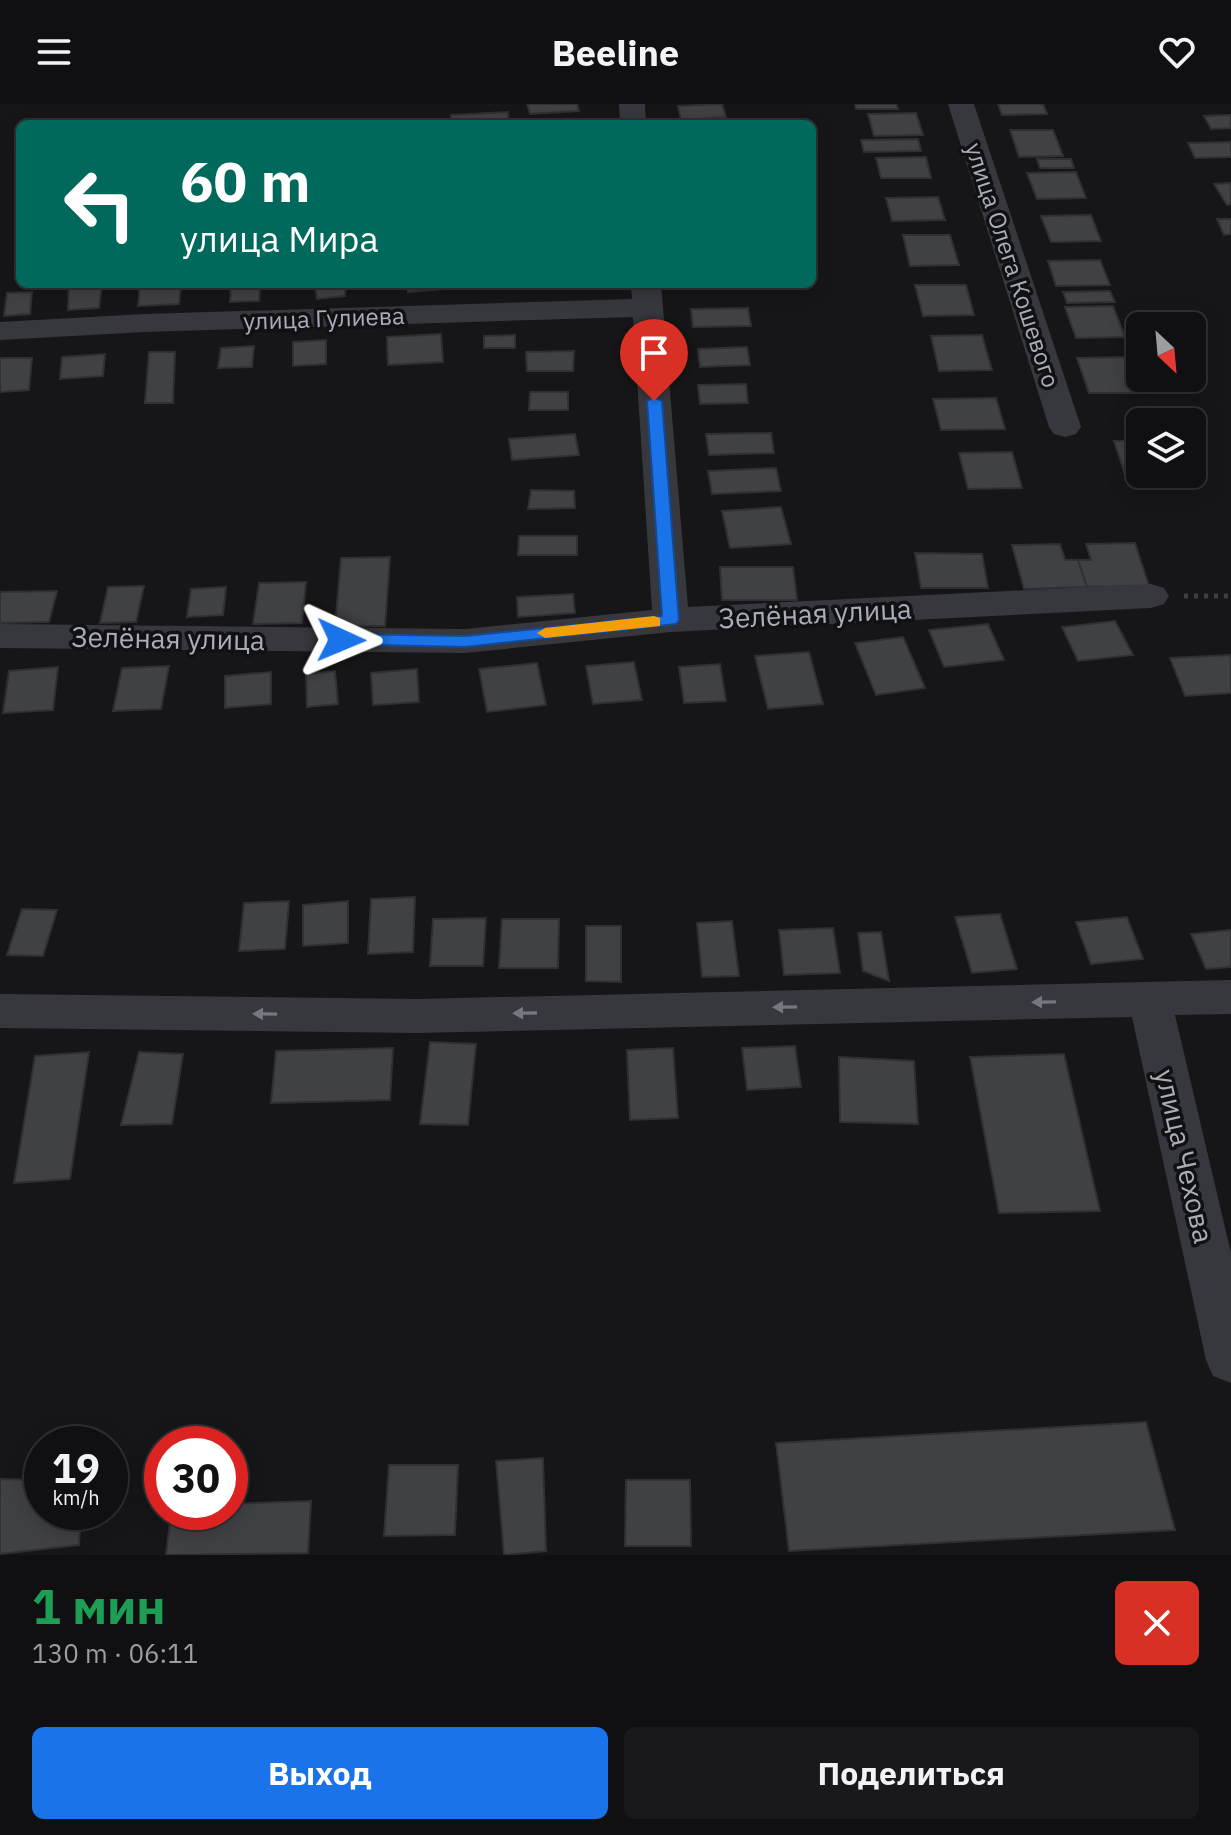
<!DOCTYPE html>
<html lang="ru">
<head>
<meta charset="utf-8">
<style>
	:root { --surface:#101012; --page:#19191b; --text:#f1f3f6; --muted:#9c9d9f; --line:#303032; --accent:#1a73e8 }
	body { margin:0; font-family:"IBM Plex Sans",sans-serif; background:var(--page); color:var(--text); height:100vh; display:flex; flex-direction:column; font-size:30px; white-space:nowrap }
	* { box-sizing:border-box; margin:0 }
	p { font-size:26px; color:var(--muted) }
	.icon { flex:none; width:44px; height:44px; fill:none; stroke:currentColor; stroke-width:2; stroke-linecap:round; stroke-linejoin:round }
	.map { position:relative; height:1451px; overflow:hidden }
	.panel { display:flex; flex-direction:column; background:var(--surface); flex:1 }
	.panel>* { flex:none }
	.banner { position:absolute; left:16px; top:16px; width:800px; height:168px; border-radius:12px; box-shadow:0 4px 20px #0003,0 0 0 2px var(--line); background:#00695c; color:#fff; overflow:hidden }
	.needle { width:52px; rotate:154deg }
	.controls { position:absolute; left:1126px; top:208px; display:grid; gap:16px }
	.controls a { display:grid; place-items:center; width:80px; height:80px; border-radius:12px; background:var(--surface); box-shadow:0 4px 20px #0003,0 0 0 2px var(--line); font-size:40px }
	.speed { position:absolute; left:24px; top:1322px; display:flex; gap:16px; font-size:40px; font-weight:700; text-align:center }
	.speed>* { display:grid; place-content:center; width:104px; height:104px; border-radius:50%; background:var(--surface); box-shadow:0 4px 20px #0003,0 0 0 2px var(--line); line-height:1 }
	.speed small { font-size:20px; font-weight:400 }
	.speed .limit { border:12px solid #d22; background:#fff; color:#111 }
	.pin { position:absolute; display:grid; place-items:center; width:68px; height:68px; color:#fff; margin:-82px -34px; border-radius:50% 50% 50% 0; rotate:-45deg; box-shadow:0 0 8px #0007 }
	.pin .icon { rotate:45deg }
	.me { position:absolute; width:88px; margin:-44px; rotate:91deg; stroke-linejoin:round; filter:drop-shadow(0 0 6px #0008) }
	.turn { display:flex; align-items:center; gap:28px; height:168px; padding:0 32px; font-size:36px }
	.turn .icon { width:104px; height:104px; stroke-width:2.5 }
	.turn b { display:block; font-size:56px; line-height:68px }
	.round { display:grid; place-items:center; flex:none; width:84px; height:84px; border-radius:12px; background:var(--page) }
	.headline { display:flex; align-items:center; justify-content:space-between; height:136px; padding:0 32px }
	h1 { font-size:48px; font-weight:700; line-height:60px; color:#1e9e55 }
	.primary-button { display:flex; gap:16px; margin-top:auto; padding:16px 32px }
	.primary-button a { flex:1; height:92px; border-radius:12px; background:var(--accent); color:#fff; font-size:32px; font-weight:700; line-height:92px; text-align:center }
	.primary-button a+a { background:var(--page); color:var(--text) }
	header { display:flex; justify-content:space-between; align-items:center; height:104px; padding:0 32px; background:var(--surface); font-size:36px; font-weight:700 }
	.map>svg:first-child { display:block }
	.building { fill:#404145; stroke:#303034; stroke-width:2 }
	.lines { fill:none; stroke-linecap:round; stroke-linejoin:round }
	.path { stroke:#3d3f44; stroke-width:5; stroke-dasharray:4 6; stroke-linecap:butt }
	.minor { fill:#37383d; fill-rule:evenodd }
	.oneway { fill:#757881 }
	.route { fill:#1a73e8; stroke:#114b97; stroke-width:2 }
	.slow { fill:#f59e0b }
	.labels { text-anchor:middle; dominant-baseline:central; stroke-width:7; stroke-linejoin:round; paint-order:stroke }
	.far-street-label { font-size:24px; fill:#a8adb8; stroke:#111113 }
	.street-label { font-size:28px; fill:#a8adb8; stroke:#111113 }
</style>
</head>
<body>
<header><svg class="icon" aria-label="menu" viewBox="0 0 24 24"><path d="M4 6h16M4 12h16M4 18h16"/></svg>Beeline<svg class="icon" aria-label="heart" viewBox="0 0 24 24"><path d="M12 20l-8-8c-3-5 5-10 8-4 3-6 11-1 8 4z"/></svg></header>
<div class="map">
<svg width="1231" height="1451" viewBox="0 0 1231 1451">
	<rect width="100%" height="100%" fill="#161618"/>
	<path class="building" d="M527 0H577L579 7 530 10Z
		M722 0 726 13 681 16 678 2Z
		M855 0H896L898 5H856Z
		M998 0H1043L1047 10 1002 11Z
		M508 8 509 20H452L451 11Z
		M916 9 923 31 874 32 868 10Z
		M1231 11V24L1211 25 1204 12Z
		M1010 26H1053L1063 52 1019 53Z
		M918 35 921 47 864 48 861 36Z
		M1231 38V53L1195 54 1188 39Z
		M926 53 931 74H881L876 54Z
		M1037 55H1071L1074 64H1040Z
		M1076 68 1086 94 1037 95 1027 69Z
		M1231 79V100L1227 101 1214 80Z
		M938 93 945 116 892 117 886 94Z
		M1091 111 1101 137 1051 138 1041 112Z
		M1217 115H1231V130L1224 131Z
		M903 131H950L959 161 910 162Z
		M1100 156 1110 181 1056 182 1048 157Z
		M69 180H102L99 204 68 206Z
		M140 180H181L179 200 138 202Z
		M231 180H260L259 197 230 198Z
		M315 180H345V192L317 195Z
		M407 180H442L443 185 408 188Z
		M915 181H966L974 211 923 212Z
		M1110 187 1115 198 1067 199 1063 188Z
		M32 188 30 210 4 212 7 189Z
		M1113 202 1125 233 1076 234 1065 203Z
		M748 204 751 222 693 223 691 205Z
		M441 230 443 258 388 261 387 233Z
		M515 231V244H484V232Z
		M982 231 992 266 939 267 931 232Z
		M326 236V260L293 262V238Z
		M254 242 252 263 218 264 221 244Z
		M747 243 750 261 700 263 698 245Z
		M574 247 573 267H527L526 248Z
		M149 248H175L173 299H145Z
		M105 250 103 272 60 275 62 253Z
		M1130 253 1143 289H1089L1077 254Z
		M0 254H32L29 286 0 288Z
		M746 280 748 299 700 300 698 281Z
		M530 288H568V306H529Z
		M996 294 1005 325 941 326 933 295Z
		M771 329 774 349 709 351 706 330Z
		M575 330 579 351 512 356 509 335Z
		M1114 337H1140V370H1179L1181 376 1127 377Z
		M1012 348 1022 384 968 385 959 349Z
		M776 364 781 387 712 390 708 367Z
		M531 386 574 387 575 404 528 405Z
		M781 403 791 440 730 444 722 407Z
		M519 432H577V451H518Z
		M1135 439 1149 482 1087 483 1078 456H1091L1086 440Z
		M1060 440 1065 456H1078L1087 483 1024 485 1012 441Z
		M915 449 982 450 988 484H921Z
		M390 453 385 522 335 523 341 454Z
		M720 463H793L797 496H722Z
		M306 478 302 519 253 520 259 479Z
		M144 482 136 518 100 519 108 483Z
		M226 483 223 511 187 513 191 485Z
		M57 487 49 518 0 519V488Z
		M573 490 575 509 518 513 517 493Z
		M1115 517 1133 551 1078 557 1062 523Z
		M988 520 1004 556 944 563 929 526Z
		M903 533 925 584 876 591 855 539Z
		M809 548 823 600 768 605 755 552Z
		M1231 551V589L1185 592 1170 554Z
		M634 558 642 596 593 600 586 562Z
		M537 559 546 601 487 608 479 565Z
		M720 560 726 597 684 599 679 563Z
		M169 562 161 605 113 607 122 564Z
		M58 563 53 606 3 609 9 567Z
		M417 565 419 598 373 601 371 569Z
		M335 567 338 600 307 603 306 570Z
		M271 568V600L225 604V572Z
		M415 793 413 848 368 850 371 795Z
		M289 797 285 845 239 847 244 799Z
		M348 797V839L303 842V801Z
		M22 805 57 806 43 852 7 851Z
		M1000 810 1017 865 972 869 955 813Z
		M1127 813 1143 855 1091 860 1076 818Z
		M486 814 483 862H430L433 815Z
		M502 815H559L558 864H499Z
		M732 817 739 872 702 873 697 819Z
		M586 822H621V878L586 877Z
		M833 824 840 869 784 871 779 826Z
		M1231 826V863L1206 865 1191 830Z
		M881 828 889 877 863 867 858 829Z
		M430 938 476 940 468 1021 420 1020Z
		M795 942 801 983 747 986 742 944Z
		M393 944 390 996 271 999 276 947Z
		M673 944 678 1014 630 1016 627 946Z
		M89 948 70 1075 14 1079 35 952Z
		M139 948 183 950 172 1020 121 1021Z
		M1064 950 1100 1107 999 1109 970 953Z
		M839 953 914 957 918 1020 840 1018Z
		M1146 1318 1175 1426 789 1447 776 1339Z
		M543 1354 546 1447 504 1451 496 1357Z
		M389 1361H458L455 1431 384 1432Z
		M0 1375 42 1376V1408H81L79 1441 0 1450Z
		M626 1376H690L691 1442H625Z
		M311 1397 308 1449 166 1451 171 1408H230V1400Z"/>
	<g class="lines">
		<path class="path" d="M1184 492H1231"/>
		<path class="minor" d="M619 0H645L646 20H620Z
			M948 0H974L1081 323 1076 330 1065 333 1054 330 1049 323Z
			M631 180H661L688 503 1151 480 1164 484 1169 492 1164 500 1151 504 671 528 465 549 0 544V520L465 525 652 506 633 213 145 228 0 236V218L145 210 632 195Z
			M1231 876V910L1175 911 1231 1149V1279L1213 1272 1206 1256 1132 913 417 929 0 924V890L417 895Z"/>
	</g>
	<defs><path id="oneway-solid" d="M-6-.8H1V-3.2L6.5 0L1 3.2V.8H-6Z" transform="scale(2)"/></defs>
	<g class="oneway">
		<use href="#oneway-solid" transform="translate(1044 898) rotate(179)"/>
		<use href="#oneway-solid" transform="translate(785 903) rotate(179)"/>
		<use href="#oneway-solid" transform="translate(525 909) rotate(179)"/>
		<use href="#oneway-solid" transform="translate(265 910) rotate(-179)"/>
	</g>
	<path class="route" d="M654 293 662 297 679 516 676 520 465 543 335 540 332 536 335 532 341 530 465 532 662 512 647 297Z"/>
	<path class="slow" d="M654 512 660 514V522L545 534 537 529 545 524Z"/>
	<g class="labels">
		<g class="far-street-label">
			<text transform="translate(1013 161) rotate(72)">улица Олега Кошевого</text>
			<text transform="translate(324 214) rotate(-2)">улица Гулиева</text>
		</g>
		<g class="street-label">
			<text transform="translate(815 509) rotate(-3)">Зелёная улица</text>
			<text transform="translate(168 534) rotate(1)">Зелёная улица</text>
			<text transform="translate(1185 1052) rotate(77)">улица Чехова</text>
		</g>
	</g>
</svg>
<div class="controls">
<a><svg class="needle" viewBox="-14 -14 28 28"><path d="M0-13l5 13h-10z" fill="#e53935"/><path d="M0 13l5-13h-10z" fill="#9c9d9f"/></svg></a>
<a><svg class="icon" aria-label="layers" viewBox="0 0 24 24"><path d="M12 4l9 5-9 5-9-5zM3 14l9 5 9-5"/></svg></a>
</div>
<div class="speed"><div>19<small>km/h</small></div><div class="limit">30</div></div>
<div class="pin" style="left:654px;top:297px;background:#d93025"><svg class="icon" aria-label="arrive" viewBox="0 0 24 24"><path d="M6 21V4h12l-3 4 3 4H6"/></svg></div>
<svg class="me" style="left:341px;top:536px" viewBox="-20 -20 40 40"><path d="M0-17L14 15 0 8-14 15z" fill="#1a73e8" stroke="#fff" stroke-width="4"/></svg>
<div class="banner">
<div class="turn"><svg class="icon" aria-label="left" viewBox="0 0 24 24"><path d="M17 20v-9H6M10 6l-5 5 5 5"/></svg><div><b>60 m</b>улица Мира</div></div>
</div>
</div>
<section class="panel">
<div class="headline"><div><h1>1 мин</h1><p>130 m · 06:11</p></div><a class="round" style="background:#d93025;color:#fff"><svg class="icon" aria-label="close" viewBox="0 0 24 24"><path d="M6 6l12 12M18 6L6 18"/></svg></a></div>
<div class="primary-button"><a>Выход</a><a>Поделиться</a></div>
</section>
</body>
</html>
